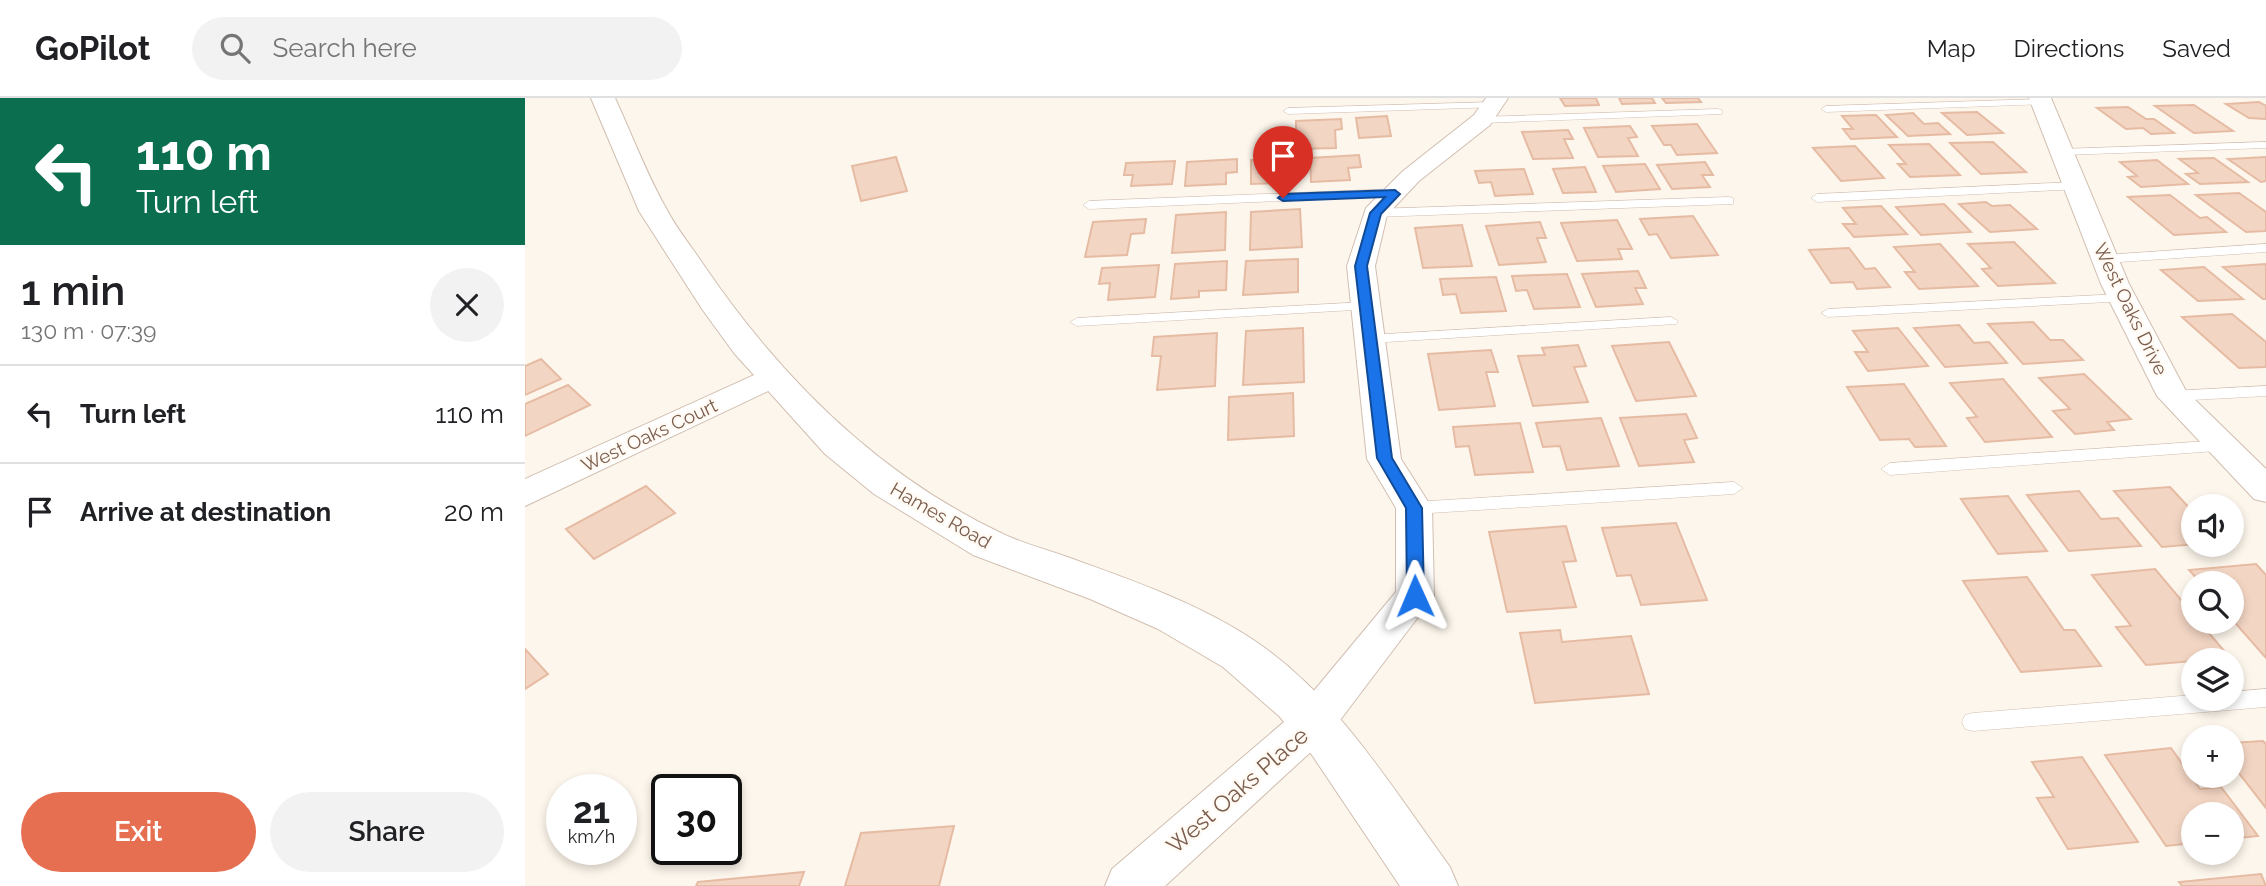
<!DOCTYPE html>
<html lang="en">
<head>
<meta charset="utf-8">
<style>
	:root { --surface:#fff; --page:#f2f2f2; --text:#202124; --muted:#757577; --line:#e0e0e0; --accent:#e76f51 }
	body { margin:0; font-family:Raleway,sans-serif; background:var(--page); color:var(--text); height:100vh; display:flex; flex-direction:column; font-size:26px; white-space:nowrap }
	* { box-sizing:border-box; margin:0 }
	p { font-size:23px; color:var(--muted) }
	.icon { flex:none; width:38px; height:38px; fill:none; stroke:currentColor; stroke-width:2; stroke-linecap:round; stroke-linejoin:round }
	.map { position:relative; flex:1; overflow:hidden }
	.drawer { display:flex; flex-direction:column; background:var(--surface); width:525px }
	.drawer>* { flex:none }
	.top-card { background:#0b6e4f; color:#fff; overflow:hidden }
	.tools { position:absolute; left:1656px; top:396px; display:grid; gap:14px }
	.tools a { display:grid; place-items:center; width:63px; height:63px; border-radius:50%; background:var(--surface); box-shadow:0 4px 10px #0003; font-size:35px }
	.speed { position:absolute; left:21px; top:676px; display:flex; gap:14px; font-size:35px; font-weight:700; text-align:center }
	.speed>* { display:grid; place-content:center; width:91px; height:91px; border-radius:50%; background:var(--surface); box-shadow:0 4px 10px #0003; line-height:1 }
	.speed small { font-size:18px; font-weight:400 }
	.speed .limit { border:4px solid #111; border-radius:10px; background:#fff; color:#111 }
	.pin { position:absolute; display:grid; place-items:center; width:60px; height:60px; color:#fff; margin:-72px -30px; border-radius:50% 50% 50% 0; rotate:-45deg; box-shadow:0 0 7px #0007 }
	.pin .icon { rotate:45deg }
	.me { position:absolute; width:77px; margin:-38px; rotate:359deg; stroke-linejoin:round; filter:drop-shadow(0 0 5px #0008) }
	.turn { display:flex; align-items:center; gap:24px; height:147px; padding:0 21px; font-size:32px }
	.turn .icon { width:91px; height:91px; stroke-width:2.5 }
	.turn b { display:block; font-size:49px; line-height:60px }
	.round { display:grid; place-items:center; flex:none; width:74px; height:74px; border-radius:37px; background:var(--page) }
	.head { display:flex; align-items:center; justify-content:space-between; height:119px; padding:0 21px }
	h1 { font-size:42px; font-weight:600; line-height:52px }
	.cta { display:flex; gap:14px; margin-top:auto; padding:14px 21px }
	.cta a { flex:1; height:80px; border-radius:42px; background:var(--accent); color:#fff; font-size:28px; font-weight:600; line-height:80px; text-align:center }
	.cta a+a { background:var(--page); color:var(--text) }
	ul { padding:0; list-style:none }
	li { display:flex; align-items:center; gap:21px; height:98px; padding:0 21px; border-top:2px solid var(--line) }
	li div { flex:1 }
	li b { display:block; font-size:26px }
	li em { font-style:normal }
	header { display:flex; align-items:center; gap:42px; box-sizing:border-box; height:98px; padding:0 35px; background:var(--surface); border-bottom:2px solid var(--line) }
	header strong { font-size:33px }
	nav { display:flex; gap:38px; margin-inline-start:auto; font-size:24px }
	.search { width:490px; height:63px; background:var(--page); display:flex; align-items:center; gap:18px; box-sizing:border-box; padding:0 24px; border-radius:38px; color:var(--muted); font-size:26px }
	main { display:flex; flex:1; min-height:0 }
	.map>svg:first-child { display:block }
	.building { fill:#f3d5c3; stroke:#e6bba3; stroke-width:2 }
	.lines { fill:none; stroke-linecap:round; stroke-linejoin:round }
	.service-casing { stroke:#d1beb0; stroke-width:1 }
	.minor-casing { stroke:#d1beb0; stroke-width:2 }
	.tertiary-casing { stroke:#d1beb0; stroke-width:2 }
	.service { fill:#fff; fill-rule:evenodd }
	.minor { fill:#fff; fill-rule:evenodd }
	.tertiary { fill:#fff; fill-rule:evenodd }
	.route { fill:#1a73e8; stroke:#114b97; stroke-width:2 }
	.labels { text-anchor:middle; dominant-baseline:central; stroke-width:5; stroke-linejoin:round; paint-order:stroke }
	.street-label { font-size:19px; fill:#7a5c4d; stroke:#fffaf3 }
	.near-street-label { font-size:23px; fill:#7a5c4d; stroke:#fffaf3 }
</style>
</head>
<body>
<header>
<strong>GoPilot</strong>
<div class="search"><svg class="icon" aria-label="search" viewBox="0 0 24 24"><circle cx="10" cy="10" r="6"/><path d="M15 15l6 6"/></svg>Search here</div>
<nav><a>Map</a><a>Directions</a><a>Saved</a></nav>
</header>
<main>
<section class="drawer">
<div class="top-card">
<div class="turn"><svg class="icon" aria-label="left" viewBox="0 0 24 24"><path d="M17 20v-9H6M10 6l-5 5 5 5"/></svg><div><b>110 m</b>Turn left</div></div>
</div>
<div class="head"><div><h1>1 min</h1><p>130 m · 07:39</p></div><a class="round"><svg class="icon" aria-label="close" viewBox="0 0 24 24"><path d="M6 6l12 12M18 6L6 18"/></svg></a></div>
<ul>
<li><svg class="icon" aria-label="left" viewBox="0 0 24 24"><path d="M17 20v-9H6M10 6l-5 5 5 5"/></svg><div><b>Turn left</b></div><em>110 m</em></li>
<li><svg class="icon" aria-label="arrive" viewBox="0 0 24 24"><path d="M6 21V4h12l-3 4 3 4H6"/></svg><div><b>Arrive at destination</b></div><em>20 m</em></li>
</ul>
<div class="cta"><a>Exit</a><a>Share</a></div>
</section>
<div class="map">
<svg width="1741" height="788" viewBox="0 0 1741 788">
	<rect width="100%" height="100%" fill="#fdf6ec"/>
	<path class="building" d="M1035 0H1071L1074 7 1040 8Z
		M1094 0H1127L1130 5 1097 6Z
		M1137 0H1173L1176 4 1141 5Z
		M1734 4 1741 8V21L1724 20 1701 6Z
		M1669 7 1708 33 1669 35 1630 8Z
		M1603 9 1621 21H1629L1649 35 1626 36 1618 30 1601 31 1572 10Z
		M1452 14 1478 35 1442 37 1417 15Z
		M1388 15 1399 26 1413 25 1425 36 1383 38 1361 17Z
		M1351 17 1372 39 1326 41 1318 31H1328L1317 18Z
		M862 18 866 38 834 40 831 20Z
		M816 21 817 31 810 32 811 50 771 51V23Z
		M1172 26 1192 55 1152 57 1146 47H1139L1127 28Z
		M1105 28 1112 39 1103 40 1113 58 1073 59 1059 30Z
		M1043 32 1048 41H1039L1048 60 1008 61 997 34Z
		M1468 44 1501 74 1456 76 1425 45Z
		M1404 46 1435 77 1385 79 1373 66H1381L1364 47Z
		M1330 48 1359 80 1316 83 1288 50Z
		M834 57 836 69 823 70 825 82 786 84 785 60Z
		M371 59 382 93 336 103 327 68Z
		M1741 59V83L1736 84 1703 61Z
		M772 60 773 74 755 75 756 85 726 86V62Z
		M1689 60 1723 84 1675 86 1661 76 1673 75 1654 61Z
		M712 61V74L701 75V86L660 88 662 64Z
		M1632 62 1663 86 1616 89 1603 79 1612 78 1595 64Z
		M650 63 647 86 606 88 608 77H599L601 65Z
		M1180 64 1188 77H1177L1185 89 1147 91 1132 67Z
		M1120 66 1135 91 1091 94 1078 68Z
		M1060 69 1071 94 1038 95 1028 71Z
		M999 71 1008 96 970 98 966 84 954 85 950 73Z
		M1714 95 1741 114V133L1721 134 1671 97Z
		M1645 97 1675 120 1682 119 1701 134 1649 137 1603 99Z
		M1461 104 1467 108 1485 107 1512 131 1465 134 1434 106Z
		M1419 106 1446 134 1396 137 1371 109Z
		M1356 108 1382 136 1329 139 1318 126H1331L1318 110Z
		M775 111 777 149 725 152 726 114Z
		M701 114 700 152 647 155 651 117Z
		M1168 118 1193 157 1146 160 1132 136 1124 137 1115 121Z
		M621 121 619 135 606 136 602 157 560 159 568 124Z
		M1092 122 1107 151H1093L1097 161 1052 163 1036 125Z
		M1015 124 1021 140H1012L1021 164 974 167 961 128Z
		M937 127 947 168 898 170 890 130Z
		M1489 144 1530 185 1473 188 1457 171 1466 170 1443 146Z
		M1415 146 1453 188 1394 191 1380 174H1390L1369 149Z
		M1324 150 1340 171 1350 170 1365 189 1332 191 1328 184 1306 185 1284 152Z
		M773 161V194L718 197 721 163Z
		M702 163 701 192 674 193V199L646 201 650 166Z
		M1741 166V201H1738L1698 169Z
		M634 167 630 199 583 202 585 185 574 186 577 170Z
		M1679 169 1718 201 1673 203 1636 172Z
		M1113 173 1121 190H1110L1118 206 1071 209 1057 176Z
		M1042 176 1055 209 1009 211 1002 192 991 193 987 178Z
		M971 179 981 213 936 215 931 196 918 197 915 181Z
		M1707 216 1741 244V269L1714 270 1657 219Z
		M1508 224 1525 242H1538L1558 262 1498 266 1463 226Z
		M1434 227 1449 245 1464 244 1482 265 1420 269 1389 230Z
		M778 230 779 284 718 287 721 233Z
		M1373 230 1403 268 1343 273 1330 254H1343L1328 233Z
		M692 235 690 288 632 292 636 258H627L629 239Z
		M1144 244 1171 298 1111 303 1087 248Z
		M1053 247 1061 268 1049 269 1063 304 1008 308 993 258 1020 257 1017 250Z
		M966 252 973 274H961L970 308 914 312 903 256Z
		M16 261 36 281 0 297V268Z
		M1559 276 1606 321 1582 324 1589 332 1550 336 1528 313 1545 311 1514 280Z
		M1478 281 1527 339 1460 344 1442 320 1452 319 1425 285Z
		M1379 286 1421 348 1390 349 1384 341 1355 342 1322 289Z
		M43 287 65 307 0 338V306Z
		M768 295 769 338 703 342 704 299Z
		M1161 316 1172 340 1159 342 1169 364 1114 368 1095 320Z
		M1076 320 1094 368 1042 372 1035 348 1018 349 1011 325Z
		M995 325 1008 374 950 377 944 348 931 349 928 329Z
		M121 388 150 415 69 461 41 431Z
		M1645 389 1668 414V446H1671L1637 449 1589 393Z
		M1554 393 1576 421 1593 420 1616 448 1544 453 1502 397Z
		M1483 398 1522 453 1473 456 1436 401Z
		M1151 425 1182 502 1116 507 1106 477 1092 478 1077 430Z
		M1041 428 1051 463 1038 464 1051 509 982 514 964 434Z
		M1731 466 1741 477V560L1706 520V485H1676L1664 472Z
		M1630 471 1668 516V523H1674L1705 560 1621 567 1591 529 1606 528 1567 477Z
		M1502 479 1539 532H1550L1576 568 1496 574 1438 483Z
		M1035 532 1037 544 1106 538 1124 596 1010 605 995 535Z
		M0 551 23 576 0 591Z
		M1738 643 1741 646V710L1706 665V645Z
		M1646 650 1675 691 1696 689 1733 738 1706 741V716H1668V745L1641 748 1580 657Z
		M1557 659 1613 744 1543 751 1512 700 1529 699 1507 664Z
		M429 728 414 788H320L336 735Z
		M279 774 274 788H171L173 784Z
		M1736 776 1741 788H1657L1654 784Z"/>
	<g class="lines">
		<g class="service-casing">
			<path id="service" d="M1516 1 1520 2V6L1301 14 1296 11 1301 8Z
				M970 4 975 7 974 9 763 16 758 13 763 10Z
				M1193 11 1197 12V16L957 25 952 22 957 19Z
				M1741 44V50L1537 57 1531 54 1537 51Z
				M1551 84 1557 88 1555 91 1292 104 1286 100 1292 96Z
				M870 91 874 92V98L564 111 558 107 564 103Z
				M1204 99 1208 100V106L850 119 844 115 850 111Z
				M1741 146V154L1580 165 1573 161 1580 157Z
				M1597 196 1604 200 1602 203 1303 219 1296 215 1303 211Z
				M841 204 848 208 846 211 552 228 545 224 552 220Z
				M1146 219 1153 223 1151 226 845 245 838 241 845 237Z
				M1741 288V298L1648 303 1640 298 1648 293Z
				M1698 342 1704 344 1706 348 1704 352 1365 377 1356 371 1365 365Z
				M1209 384 1218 390 1209 396 889 416 883 415 880 410 883 405 889 404Z
				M1741 591V609L1448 633 1440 631 1437 624 1440 617 1448 615 1668 597V600H1706V594Z"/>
		</g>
		<g class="minor-casing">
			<path id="minor" d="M961 0H983L965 27 894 83 862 117 850 168 876 361 907 410 909 498 803 638 640 788H580L587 771 773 612 871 494V410L842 361 822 168 841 110 878 73 949 17Z
				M1504 0H1526L1604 186 1661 293 1741 371V404L1729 401 1632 298 1576 186Z
				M249 268 260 271 264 278 260 285 0 408V381Z"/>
		</g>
		<g class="tertiary-casing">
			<path id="tertiary" d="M66 0H90C107 37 122 77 142 112 152 131 166 148 178 166 254 278 352 376 476 435 498 446 524 452 548 461 609 483 675 506 730 543 813 599 867 690 925 769L933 788H875L787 657 754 618 698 569 633 531 565 501 448 457 349 396 300 356 209 255 177 211 114 113Z"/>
		</g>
		<use href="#service" class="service"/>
		<use href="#minor" class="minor"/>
		<use href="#tertiary" class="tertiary"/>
	</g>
	<path class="route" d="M870 92 875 96 856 116 842 168 867 360 897 410 899 498 897 503H884L882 498 881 410 852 360 830 168 845 115 860 99 758 103 753 100 758 96Z"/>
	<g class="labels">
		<g class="street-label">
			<text transform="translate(1606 211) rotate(64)">West Oaks Drive</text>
			<text transform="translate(124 337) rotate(-25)">West Oaks Court</text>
			<text transform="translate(416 417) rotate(30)">Hames Road</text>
		</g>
		<g class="near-street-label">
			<text transform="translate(712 692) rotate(-41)">West Oaks Place</text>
		</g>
	</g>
</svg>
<div class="tools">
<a><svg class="icon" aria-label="sound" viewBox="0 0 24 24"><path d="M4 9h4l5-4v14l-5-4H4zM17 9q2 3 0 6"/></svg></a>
<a><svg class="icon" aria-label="search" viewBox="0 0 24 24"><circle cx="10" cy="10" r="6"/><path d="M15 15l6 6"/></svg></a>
<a><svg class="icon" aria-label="layers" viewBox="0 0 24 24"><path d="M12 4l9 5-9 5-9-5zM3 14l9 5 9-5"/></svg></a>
<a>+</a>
<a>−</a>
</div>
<div class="speed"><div>21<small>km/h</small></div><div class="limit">30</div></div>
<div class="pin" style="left:758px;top:100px;background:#d93025"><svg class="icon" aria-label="arrive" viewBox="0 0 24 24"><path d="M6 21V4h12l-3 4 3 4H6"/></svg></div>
<svg class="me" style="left:890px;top:498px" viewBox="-20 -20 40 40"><path d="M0-17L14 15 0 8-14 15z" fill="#1a73e8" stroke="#fff" stroke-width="4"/></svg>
</div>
</main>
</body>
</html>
